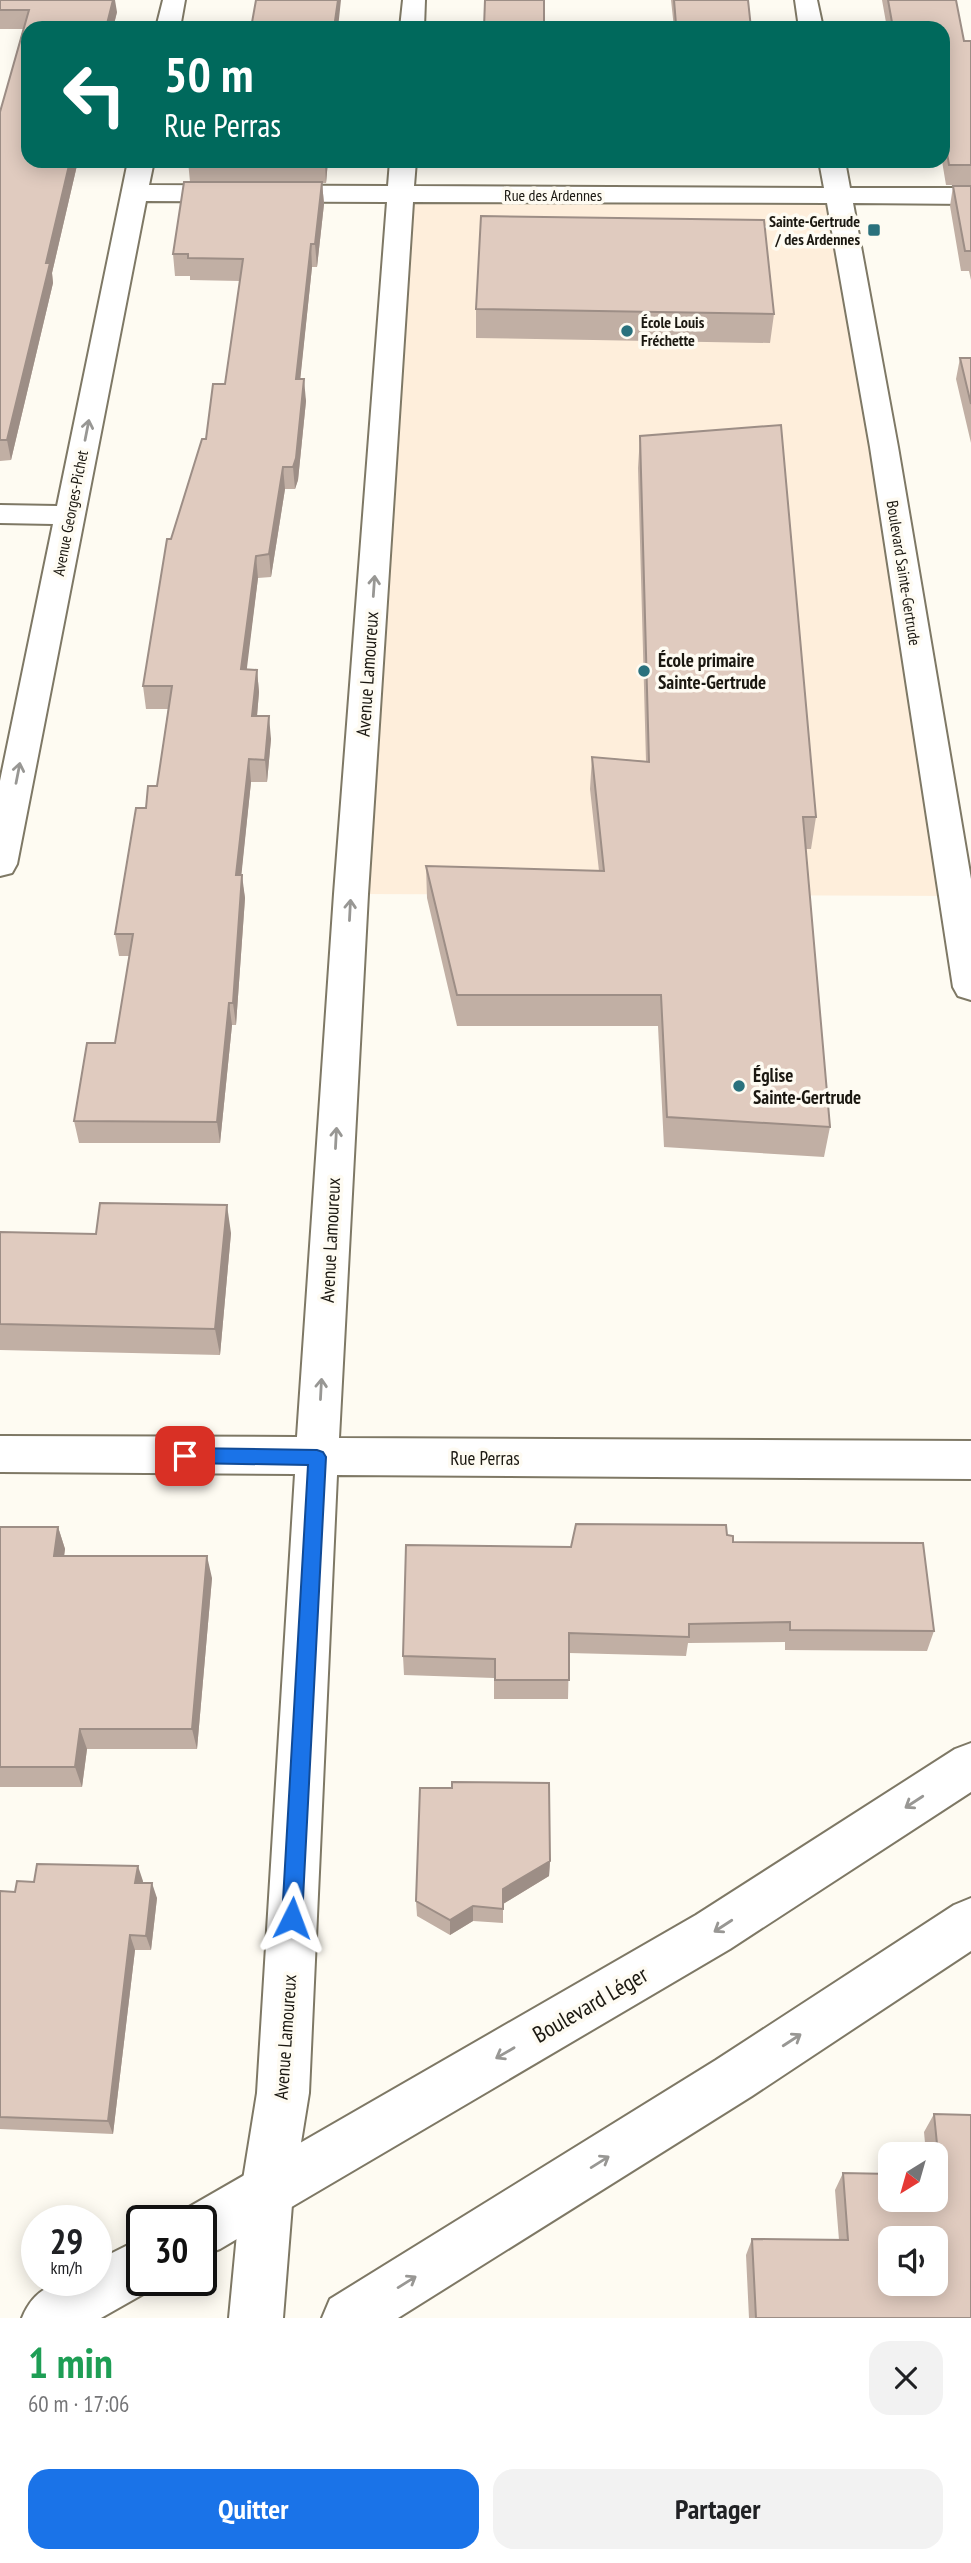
<!DOCTYPE html>
<html lang="fr">
<head>
<meta charset="utf-8">
<style>
	:root { --surface:#fff; --page:#f2f2f2; --text:#202124; --muted:#757577; --accent:#1a73e8 }
	body { margin:0; font-family:"PT Sans Narrow",sans-serif; background:var(--page); color:var(--text); height:100vh; display:flex; flex-direction:column; font-size:26px; white-space:nowrap }
	* { box-sizing:border-box; margin:0 }
	p { font-size:23px; color:var(--muted) }
	.icon { flex:none; width:38px; height:38px; fill:none; stroke:currentColor; stroke-width:2; stroke-linecap:round; stroke-linejoin:round }
	.map { position:relative; height:2318px; overflow:hidden }
	.panel { display:flex; flex-direction:column; background:var(--surface); flex:1 }
	.panel>* { flex:none }
	.top-card { position:absolute; left:21px; top:21px; width:929px; height:147px; border-radius:21px; box-shadow:0 4px 18px #0003; background:#00695c; color:#fff; overflow:hidden }
	.needle { width:46px; rotate:217deg }
	.controls { position:absolute; left:878px; top:2142px; display:grid; gap:14px }
	.controls a { display:grid; place-items:center; width:70px; height:70px; border-radius:14px; background:var(--surface); box-shadow:0 4px 18px #0003; font-size:35px }
	.speed { position:absolute; left:21px; top:2205px; display:flex; gap:14px; font-size:35px; font-weight:700; text-align:center }
	.speed>* { display:grid; place-content:center; width:91px; height:91px; border-radius:50%; background:var(--surface); box-shadow:0 4px 18px #0003; line-height:1 }
	.speed small { font-size:18px; font-weight:400 }
	.speed .limit { border:4px solid #111; border-radius:10px; background:#fff; color:#111 }
	.pin { position:absolute; display:grid; place-items:center; width:60px; height:60px; color:#fff; margin:-30px; border-radius:14px; box-shadow:0 4px 10px #0006 }
	.me { position:absolute; width:77px; margin:-38px; rotate:3deg; stroke-linejoin:round; filter:drop-shadow(0 0 5px #0008) }
	.turn { display:flex; align-items:center; gap:24px; height:147px; padding:0 28px; font-size:32px }
	.turn .icon { width:91px; height:91px; stroke-width:2.5 }
	.turn b { display:block; font-size:49px; line-height:60px }
	.round { display:grid; place-items:center; flex:none; width:74px; height:74px; border-radius:21px; background:var(--page) }
	.summary { display:flex; align-items:center; justify-content:space-between; height:119px; padding:0 28px }
	h1 { font-size:42px; font-weight:700; line-height:52px; color:#1e9e55 }
	.cta { display:flex; gap:14px; margin-top:auto; padding:14px 28px }
	.cta a { flex:1; height:80px; border-radius:21px; background:var(--accent); color:#fff; font-size:28px; font-weight:700; line-height:80px; text-align:center }
	.cta a+a { background:var(--page); color:var(--text) }
	.map>svg:first-child { display:block }
	.education { fill:#feeedb }
	.lines { fill:none; stroke-linecap:round; stroke-linejoin:round }
	.street-casing { stroke:#7e7865; stroke-width:4 }
	.secondary-casing { stroke:#7e7865; stroke-width:4 }
	.street { fill:#fff; fill-rule:evenodd }
	.secondary { fill:#fff; fill-rule:evenodd }
	.wall { fill:#c1afa4 }
	.shaded-wall { fill:#9d8e86 }
	.building { fill:#e0cbbf; stroke:#9d8e86; stroke-width:2; fill-rule:evenodd }
	.oneway { stroke:#989794 }
	.route { fill:#1a73e8; stroke:#114b97; stroke-width:2 }
	.poi-dot { fill:#2a717d; stroke:#fefbf2; stroke-width:2.5 }
	.labels { text-anchor:middle; dominant-baseline:central; stroke-width:7; stroke-linejoin:round; paint-order:stroke }
	.far-street-label { font-size:16px; fill:#1b1811; stroke:#fefbf2 }
	.far-poi-label { font-size:16px; font-weight:bold; fill:#1b1811; stroke:#fefbf2; text-anchor:end }
	.poi-label { font-size:19px; font-weight:bold; fill:#1b1811; stroke:#fefbf2; text-anchor:start }
	.street-label { font-size:19px; fill:#1b1811; stroke:#fefbf2 }
	.near-street-label { font-size:23px; fill:#1b1811; stroke:#fefbf2 }
</style>
</head>
<body>
<div class="map">
<svg width="971" height="2318" viewBox="0 0 971 2318">
	<rect width="100%" height="100%" fill="#fefbf2"/>
	<path class="education" d="M401 194 838 195 956 896 351 894Z"/>
	<g class="lines">
		<g class="street-casing">
			<path id="street" d="M163 0H185L180 28H156Z
				M403 0H425L424 28H400Z
				M795 0H817L823 28H799Z
				M128 161H154L149 185 388 186 390 161H416L414 186 824 188 819 161H845L850 188H971V204L853 203 898 447 971 879V1000L958 996 953 987 870 447 827 203 413 202 368 894 339 1438 971 1441V1479L337 1475 309 2093 293 2192 283 2318H229L241 2192 257 2093 295 1474 0 1472V1436L297 1437 334 894 387 202 146 201 17 864 12 873 0 876V781L53 524 0 523V505L57 506Z"/>
		</g>
		<g class="secondary-casing">
			<path id="secondary" d="M971 1743V1792L730 1949 220 2249 201 2256V2221H178L182 2211 696 1915 955 1749Z
				M971 1898V1951L752 2096 398 2318H322L330 2299 716 2060 954 1905Z
				M142 2238V2280H162L161 2284 101 2318H22C36 2283 62 2280 96 2280V2261Z"/>
		</g>
		<use href="#street" class="street"/>
		<use href="#secondary" class="secondary"/>
	</g>
	<path class="wall" d="M0 0 117 12 113 28H28V161H78L52 273 53 283 11 460 0 461V112L23 29H0Z
		M671 0H748L751 28H674Z
		M882 0H956L964 41H971V185H946L942 161H943V28H887Z
		M188 161H328L326 183H322L324 204 317 267H312L300 379 306 401 298 480 295 489H285L271 577 258 578 246 669 257 670 259 692 257 716 271 739 267 782H251L241 875 245 898 236 1025H232L220 1143H79L74 1121 115 1043 130 956H119L115 934 146 808 157 786 168 709H146L143 686 171 539 225 384 240 281 190 280V276H175L173 254 190 182Z
		M953 186H971V280L969 271H961L950 206Z
		M476 309 774 314 770 343 476 338Z
		M960 358H971V443L956 379Z
		M640 436 816 817 811 849H805L830 1127 824 1157 664 1147 658 1026H457L427 898 426 866 599 871 590 789 592 757 646 761 638 468Z
		M0 1232 96 1234 231 1233 220 1355 0 1350Z
		M0 1527H58L65 1549 64 1556 212 1578 197 1749H87L82 1787H0Z
		M727 1535 733 1542 934 1631 927 1651 785 1650V1642L688 1643 686 1656 569 1653 568 1699H494V1678L404 1675 403 1656 571 1547Z
		M550 1861 549 1876 503 1904V1923L473 1921 450 1935 417 1916 416 1901Z
		M143 1881 142 1883 157 1898 151 1950H135L113 2134 0 2129V1891L15 1892 34 1882Z
		M934 2114 971 2318H749L746 2255 752 2239 839 2240 835 2190 843 2173 936 2200V2154H926L924 2132Z"/>
	<path class="shaded-wall" d="M113 0H115L117 12 113 28H106Z
		M338 0H341L338 28H334Z
		M70 161H78L52 273 53 283 11 460 7 440 46 263Z
		M325 161H328L326 183 325 164Z
		M322 182 324 204 317 267 315 244Z
		M311 244 312 267 298 401 296 379Z
		M304 379 306 401 298 480 295 489 293 467Z
		M283 467 285 489 271 577 269 554Z
		M256 556 258 578 244 692 241 669Z
		M257 670 259 692 255 739 252 716Z
		M269 716 271 739 267 782 265 760Z
		M249 759 251 782 239 898 236 875Z
		M242 875 245 898 236 1025 233 1003Z
		M229 1003 232 1025 220 1143 217 1122Z
		M227 1205 231 1233 220 1355 215 1329Z
		M58 1527 65 1549 61 1578 54 1556Z
		M207 1556 212 1578 197 1749 192 1729Z
		M80 1729 87 1749 82 1787 75 1767Z
		M550 1861 549 1876 503 1904V1923V1889Z
		M138 1866 143 1881 140 1898 135 1883Z
		M152 1883 157 1898 151 1950 146 1936Z
		M473 1906V1921L450 1935V1920Z
		M130 1935 135 1950 113 2134 108 2121Z"/>
	<path class="building" d="M0 0H113L106 28H28V161H70L46 263H50L7 440H0V112L29 10H0Z
		M256 0H338L334 28H251Z
		M485 0H544V28H484Z
		M674 0H748L751 28H709V24H676Z
		M888 0H956L964 41H971V165H949L945 141H943V28H893Z
		M188 161H325V164L188 163Z
		M184 182H322L315 244H311L296 379H304L296 458 293 467H283L269 554 256 556 241 669 257 670 252 716H269L265 760 249 759 236 875H242L233 1003H229L217 1122 74 1121 87 1043H115L133 934H115L136 808H146L148 786H157L172 686H143L167 539H171L202 439H206L213 384H225L243 259 188 258V254H173Z
		M953 186H971V251H965Z
		M481 216 764 220 774 314 476 309Z
		M960 358H971V404Z
		M781 425 816 817H803L830 1127 667 1117 661 995H457L426 866 604 871 592 757 649 762 640 436Z
		M100 1203 227 1205 215 1329 0 1324V1232L96 1234Z
		M576 1524 726 1525 727 1535 733 1536V1542L923 1543 934 1631 790 1630V1622L689 1624V1637L569 1633V1680H495V1659L403 1656 406 1545 571 1547Z
		M0 1527H58L54 1556H207L192 1729H80L75 1767H0Z
		M452 1782 549 1783 550 1861 503 1889V1909L473 1906 450 1920 416 1901 420 1788H452Z
		M37 1864 138 1866 135 1883H152L146 1936 130 1935 108 2121 0 2117V1891L15 1892 17 1881 34 1882Z
		M934 2114 971 2115V2318H756L752 2239 848 2240 843 2173 891 2174V2200H936V2174H940ZM891 2238H936V2284H891Z"/>
	<defs><path id="oneway-shaft" d="M-6 0H5M1.5-3L5.5 0L1.5 3" fill="none" stroke-width="1.6" stroke-linecap="round" stroke-linejoin="round" transform="scale(1.75)"/></defs>
	<g class="oneway">
		<use href="#oneway-shaft" transform="translate(87 430) rotate(-79)"/>
		<use href="#oneway-shaft" transform="translate(374 586) rotate(-86)"/>
		<use href="#oneway-shaft" transform="translate(18 773) rotate(-79)"/>
		<use href="#oneway-shaft" transform="translate(350 910) rotate(-87)"/>
		<use href="#oneway-shaft" transform="translate(336 1138) rotate(-87)"/>
		<use href="#oneway-shaft" transform="translate(321 1389) rotate(-87)"/>
		<use href="#oneway-shaft" transform="translate(914 1802) rotate(147)"/>
		<use href="#oneway-shaft" transform="translate(723 1926) rotate(147)"/>
		<use href="#oneway-shaft" transform="translate(792 2040) rotate(-33)"/>
		<use href="#oneway-shaft" transform="translate(505 2053) rotate(150)"/>
		<use href="#oneway-shaft" transform="translate(600 2162) rotate(-32)"/>
		<use href="#oneway-shaft" transform="translate(407 2282) rotate(-32)"/>
	</g>
	<path class="route" d="M185 1448 317 1450 323 1452 326 1457 302 1918 300 1925 292 1928 285 1925 282 1918 308 1465 185 1463 179 1461 176 1456 179 1450Z"/>
	<g class="poi-dot">
		<rect x="867" y="223" width="14" height="14" rx="3.5"/>
		<circle cx="627" cy="331" r="7"/>
		<circle cx="644" cy="671" r="7"/>
		<circle cx="739" cy="1086" r="7"/>
	</g>
	<g class="labels">
		<g class="far-street-label">
			<text x="553" y="195">Rue des Ardennes</text>
			<text transform="translate(70 513) rotate(-79)">Avenue Georges-Pichet</text>
			<text transform="translate(904 573) rotate(81)">Boulevard Sainte-Gertrude</text>
		</g>
		<g class="far-poi-label">
			<text x="860" y="221">Sainte-Gertrude<tspan x="860" dy="18">/ des Ardennes</tspan></text>
			<text x="641" y="322" text-anchor="start">École Louis<tspan x="641" dy="18">Fréchette</tspan></text>
		</g>
		<g class="poi-label">
			<text x="658" y="660">École primaire<tspan x="658" dy="22">Sainte-Gertrude</tspan></text>
			<text x="753" y="1075">Église<tspan x="753" dy="22">Sainte-Gertrude</tspan></text>
		</g>
		<g class="street-label">
			<text transform="translate(367 674) rotate(-86)">Avenue Lamoureux</text>
			<text transform="translate(330 1240) rotate(-87)">Avenue Lamoureux</text>
			<text x="485" y="1458">Rue Perras</text>
			<text transform="translate(285 2037) rotate(-86)">Avenue Lamoureux</text>
		</g>
		<g class="near-street-label">
			<text transform="translate(590 2004) rotate(-30)">Boulevard Léger</text>
		</g>
	</g>
</svg>
<div class="controls">
<a><svg class="needle" viewBox="-14 -14 28 28"><path d="M0-13l5 13h-10z" fill="#e53935"/><path d="M0 13l5-13h-10z" fill="#757577"/></svg></a>
<a><svg class="icon" aria-label="sound" viewBox="0 0 24 24"><path d="M4 9h4l5-4v14l-5-4H4zM17 9q2 3 0 6"/></svg></a>
</div>
<div class="speed"><div>29<small>km/h</small></div><div class="limit">30</div></div>
<div class="pin" style="left:185px;top:1456px;background:#d93025"><svg class="icon" aria-label="arrive" viewBox="0 0 24 24"><path d="M6 21V4h12l-3 4 3 4H6"/></svg></div>
<svg class="me" style="left:292px;top:1918px" viewBox="-20 -20 40 40"><path d="M0-17L14 15 0 8-14 15z" fill="#1a73e8" stroke="#fff" stroke-width="4"/></svg>
<div class="top-card">
<div class="turn"><svg class="icon" aria-label="left" viewBox="0 0 24 24"><path d="M17 20v-9H6M10 6l-5 5 5 5"/></svg><div><b>50 m</b>Rue Perras</div></div>
</div>
</div>
<section class="panel">
<div class="summary"><div><h1>1 min</h1><p>60 m · 17:06</p></div><a class="round"><svg class="icon" aria-label="close" viewBox="0 0 24 24"><path d="M6 6l12 12M18 6L6 18"/></svg></a></div>
<div class="cta"><a>Quitter</a><a>Partager</a></div>
</section>
</body>
</html>
